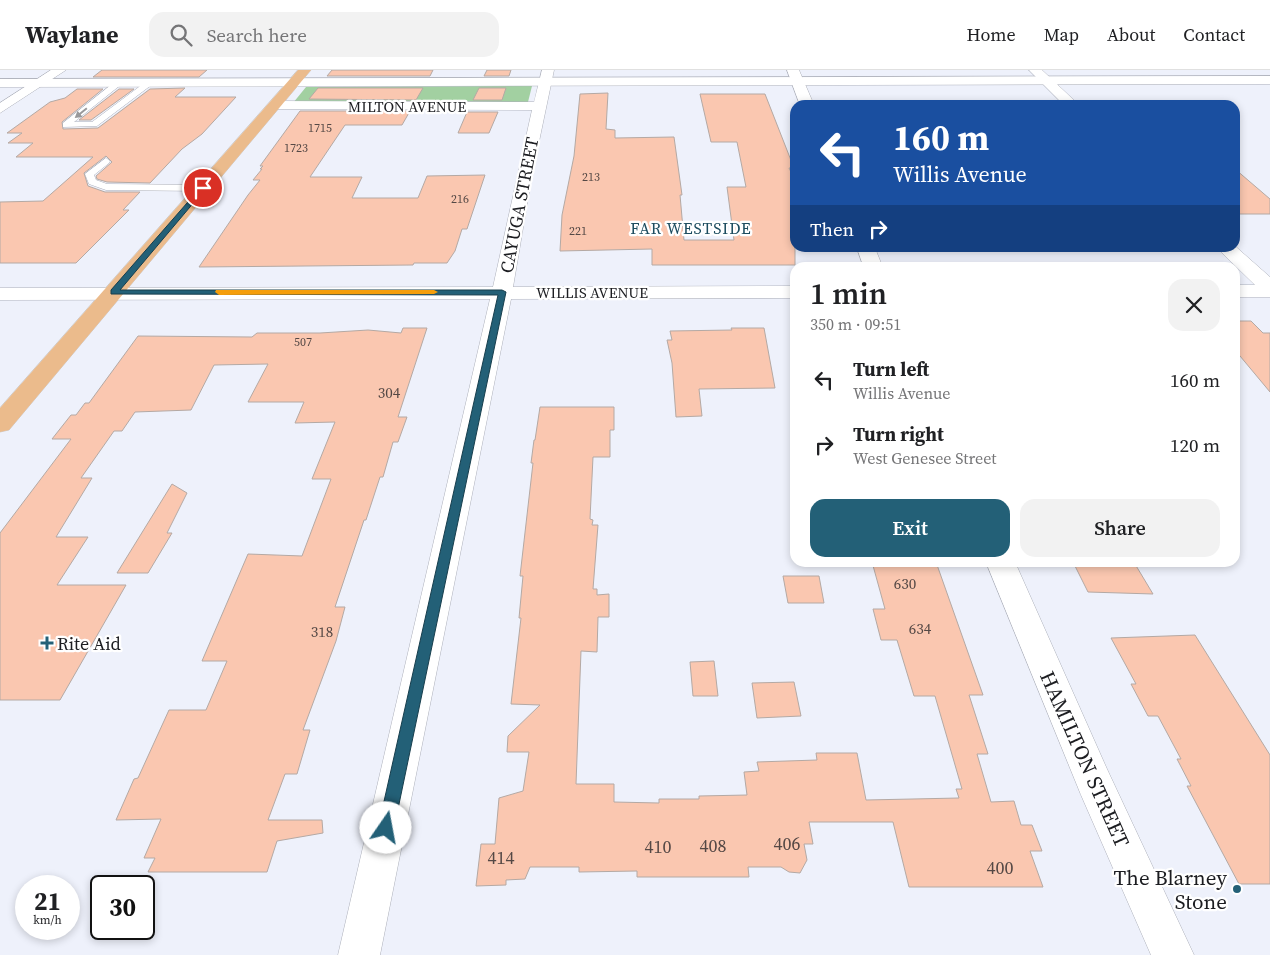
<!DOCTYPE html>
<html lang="en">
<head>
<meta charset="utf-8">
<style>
	:root { --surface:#fff; --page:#f2f2f2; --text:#202124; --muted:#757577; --line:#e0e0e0; --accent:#236077 }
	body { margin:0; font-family:"Source Serif 4",serif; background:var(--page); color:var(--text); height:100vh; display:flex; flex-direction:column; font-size:19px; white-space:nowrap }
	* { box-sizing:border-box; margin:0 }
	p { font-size:16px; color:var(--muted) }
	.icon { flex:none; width:28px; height:28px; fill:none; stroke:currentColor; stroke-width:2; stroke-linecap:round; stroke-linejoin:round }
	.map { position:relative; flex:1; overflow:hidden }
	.side { position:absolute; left:790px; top:192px; width:450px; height:305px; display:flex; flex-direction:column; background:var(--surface); border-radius:15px; box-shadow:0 2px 8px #0003 }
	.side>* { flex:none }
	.hud { position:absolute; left:790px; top:30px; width:450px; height:152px; border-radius:15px; box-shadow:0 2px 8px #0003; background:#1a4fa0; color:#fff; overflow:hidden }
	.speed { position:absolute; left:15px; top:805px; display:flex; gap:10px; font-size:25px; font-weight:700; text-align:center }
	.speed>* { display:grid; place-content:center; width:65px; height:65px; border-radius:50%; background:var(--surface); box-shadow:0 2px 8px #0003; line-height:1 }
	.speed small { font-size:12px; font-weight:400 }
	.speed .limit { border:2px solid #111; border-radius:8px; background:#fff; color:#111 }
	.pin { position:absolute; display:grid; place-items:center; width:42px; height:42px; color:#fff; margin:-21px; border:2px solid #fff; border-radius:50%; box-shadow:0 1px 5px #0007 }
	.me { position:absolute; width:55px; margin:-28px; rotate:12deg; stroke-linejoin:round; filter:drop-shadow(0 0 4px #0008) }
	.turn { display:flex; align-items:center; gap:18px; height:105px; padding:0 20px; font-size:22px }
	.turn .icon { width:65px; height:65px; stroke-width:2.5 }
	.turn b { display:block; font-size:35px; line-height:42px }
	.then { display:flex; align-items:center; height:48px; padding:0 20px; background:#0003; gap:10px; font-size:19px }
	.round { display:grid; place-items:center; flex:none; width:52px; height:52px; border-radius:15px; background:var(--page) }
	.summary { display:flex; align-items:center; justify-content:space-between; height:85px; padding:0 20px }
	h1 { font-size:30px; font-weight:600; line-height:38px }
	.cta { display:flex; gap:10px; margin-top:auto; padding:10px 20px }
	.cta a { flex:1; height:58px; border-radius:15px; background:var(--accent); color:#fff; font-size:20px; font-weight:600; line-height:58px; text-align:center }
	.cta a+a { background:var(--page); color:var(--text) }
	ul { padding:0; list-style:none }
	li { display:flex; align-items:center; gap:15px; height:65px; padding:0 20px }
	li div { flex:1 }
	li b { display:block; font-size:19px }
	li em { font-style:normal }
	header { display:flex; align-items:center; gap:30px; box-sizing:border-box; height:70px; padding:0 25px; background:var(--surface); border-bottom:1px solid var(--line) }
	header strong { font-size:24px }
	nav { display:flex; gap:28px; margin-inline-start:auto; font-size:18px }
	.search { width:350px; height:45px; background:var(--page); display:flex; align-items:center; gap:12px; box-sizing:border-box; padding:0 18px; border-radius:15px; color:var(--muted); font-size:19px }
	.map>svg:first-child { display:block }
	.green { fill:#a2d0a1 }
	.building { fill:#fac7b0; stroke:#b4a9a4 }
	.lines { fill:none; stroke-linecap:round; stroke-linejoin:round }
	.service-casing { stroke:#adb0ba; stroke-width:1 }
	.minor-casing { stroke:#adb0ba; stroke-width:1 }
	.tertiary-casing { stroke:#adb0ba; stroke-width:1 }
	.primary-casing { stroke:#cdcdce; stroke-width:1 }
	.service { fill:#fff; fill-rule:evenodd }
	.minor { fill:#fff; fill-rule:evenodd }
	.tertiary { fill:#fff; fill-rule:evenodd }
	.primary { fill:#ebbb8c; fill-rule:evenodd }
	.oneway { fill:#99999b }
	.route { fill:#236077; stroke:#173e4d }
	.slow { fill:#f59e0b }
	.poi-dot { fill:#236077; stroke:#fff; stroke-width:2 }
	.labels { text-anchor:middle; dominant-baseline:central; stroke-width:4.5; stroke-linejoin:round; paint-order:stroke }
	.far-number-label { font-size:12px; fill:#544845 }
	.far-street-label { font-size:15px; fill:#1c1d21; stroke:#fff }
	.number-label { font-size:15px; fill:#544845 }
	.far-neighbourhood-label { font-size:16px; letter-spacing:1px; fill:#1c4c5f; stroke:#fff }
	.street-label { font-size:18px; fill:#1c1d21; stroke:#fff }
	.poi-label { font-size:18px; fill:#1c1d21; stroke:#fff; text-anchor:start }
	.near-number-label { font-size:18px; fill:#544845 }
	.near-street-label { font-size:21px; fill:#1c1d21; stroke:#fff }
	.near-poi-label { font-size:21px; fill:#1c1d21; stroke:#fff; text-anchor:end }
</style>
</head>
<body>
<header>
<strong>Waylane</strong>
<div class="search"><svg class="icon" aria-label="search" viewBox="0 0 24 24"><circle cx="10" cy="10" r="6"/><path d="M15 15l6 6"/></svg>Search here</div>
<nav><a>Home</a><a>Map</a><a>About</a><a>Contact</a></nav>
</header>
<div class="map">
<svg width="1270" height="885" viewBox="0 0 1270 885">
	<rect width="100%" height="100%" fill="#eef1fb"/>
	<path class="green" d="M532 16 528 32 293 33 306 17Z"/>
	<path class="building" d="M102 0H207L199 7H93Z
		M332 0H433L430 6H327Z
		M487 0H511L509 6H484Z
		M185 18 175 27H236L202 64 182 79 150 113 107 112 97 109 96 106 112 92 106 86 84 103 88 116 105 122H140L123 140H129L76 193H0V132L43 131 93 87H16L33 73H8L22 63H7L50 32 65 28 77 19H103L62 52 63 59 98 58 150 19Z
		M318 18H423L416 30 309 29Z
		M479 18H506L502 30H473Z
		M119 19H134L91 50H79Z
		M608 23 606 59 615 60V68L674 67 682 125H680L684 170H734L727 117H746L737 72H711L700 24H765L794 98H789L795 110V195H652V179L560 181 562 145 574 86 580 24Z
		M300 41H410L402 55H345L310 107H362L352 128H418L427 106 485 105 467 159H462L455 181 447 193H414L413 195 199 197 248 125 260 110H253L262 99H260L263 96H260Z
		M467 42H498L489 63H458Z
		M1235 99 1270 129V144H1235Z
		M1235 251H1251L1263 263H1270V322L1235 280Z
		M403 258H427L398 347H407L398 372H393L383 407H380L366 450H364L335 537H345L336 571 303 660H310L297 704H285L268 750H322L323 763 277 771 267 802H148L155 788H144L161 749 116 750 134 709 138 708 169 640H206L227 591H202L248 484 302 486 331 409H312L335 352 295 353 304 332H248L268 294 214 295 191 340 135 342 122 361H114L81 408H92L56 467H88L57 515H126L60 630H0V463L71 369H52L71 345H76L85 333H89L138 266 252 267 257 263H320L368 260 401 263Z
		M731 258H764L775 318 699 319 702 346 676 347 672 293 667 270H672L670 261 732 260Z
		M540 337H614V360H610V387H593L590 449 593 450 592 455H598L593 519H597V525L609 524V547H598L597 582 581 581 576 714H614V732L659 733V729H699V726L747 725 744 702 759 701 757 692 817 690 816 683H857L866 730 959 728 956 719H962L935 626H914L897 570H881L873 539H885L872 492H936L983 625H969L988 684H977L991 732 1014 731 1021 755H1032L1042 781H1030L1043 817H909L893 752H809L813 774H804L807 790 800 803 789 802 781 797H748L749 807H637V801L579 802V797H530L525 809 506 810V815L476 816 481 774H495L499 728 523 721 529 682H507L508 666 540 635 511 634 521 548H519L523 506H520L533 393H531L534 370H535Z
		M172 414 187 423 167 463H172L148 503H117Z
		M1073 492 1135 494 1153 524 1088 522Z
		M783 506H819L824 533H788Z
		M1195 565 1270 685V814H1239L1187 716H1191L1177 689H1181L1158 646H1148L1131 614H1136L1111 568Z
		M714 591 718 626H693L690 592Z
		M794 612 801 646 757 648 752 613Z"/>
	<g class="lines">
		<g class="service-casing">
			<path id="service" d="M116 11 123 13 74 52H92L147 11 154 13 97 56 63 57V53Z
				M106 88 110 91 109 93 94 105 96 110 107 114 203 115 208 118 203 121 106 120 89 114 85 104Z"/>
		</g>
		<g class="minor-casing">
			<path id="minor" d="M51 0H66L0 43V33Z
				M542 0H554L532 105 513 217 795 216V228L511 229 380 885H338L490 229 0 230V218L493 217 532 40 275 39 268 35 275 31 534 32Z
				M787 0H799L814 35H800Z
				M1029 0H1042L1079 35H1064Z
				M1235 176 1270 207V227H1235V215H1255L1217 178Z
				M857 178H875L883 198H864Z
				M986 492H1015L1107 699 1194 885H1151L1081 725Z"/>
		</g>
		<g class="tertiary-casing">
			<path id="tertiary" d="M1270 6V14L0 17V9Z"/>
		</g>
		<g class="primary-casing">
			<path id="primary" d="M298 0H311L9 360 0 362V338Z"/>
		</g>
		<use href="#service" class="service"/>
		<use href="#minor" class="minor"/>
		<use href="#tertiary" class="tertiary"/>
		<use href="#primary" class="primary"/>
	</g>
	<defs><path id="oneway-solid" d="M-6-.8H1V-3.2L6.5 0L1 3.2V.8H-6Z" transform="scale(1.25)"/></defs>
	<use class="oneway" href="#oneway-solid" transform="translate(81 43) rotate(141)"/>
	<path class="route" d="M201 117 206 118 120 220H502L506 222 394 758 392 764 386 766 381 764 378 758 498 225 111 224V220Z"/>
	<path class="slow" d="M216 220H434L438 222 434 224 219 225 215 222Z"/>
	<g class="poi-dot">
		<path d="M44.5 565.5h5v5h5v5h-5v5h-5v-5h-5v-5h5z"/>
		<circle cx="1237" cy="819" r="5"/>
	</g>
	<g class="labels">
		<g class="far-number-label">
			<text x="320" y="58">1715</text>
			<text x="296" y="78">1723</text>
			<text x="591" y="107">213</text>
			<text x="460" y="129">216</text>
			<text x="578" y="161">221</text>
			<text x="303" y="272">507</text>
		</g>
		<g class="far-street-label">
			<text x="407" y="36">MILTON AVENUE</text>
			<text x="592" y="222">WILLIS AVENUE</text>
		</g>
		<g class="number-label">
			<text x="389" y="322">304</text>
			<text x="905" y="513">630</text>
			<text x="920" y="558">634</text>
			<text x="322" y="561">318</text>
		</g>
		<g class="far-neighbourhood-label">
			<text x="691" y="158">FAR WESTSIDE</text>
		</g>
		<g class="street-label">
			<text transform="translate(519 135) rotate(-79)">CAYUGA STREET</text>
		</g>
		<g class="poi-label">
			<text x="57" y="573">Rite Aid</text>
		</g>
		<g class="near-number-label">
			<text x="787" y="773">406</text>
			<text x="713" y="775">408</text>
			<text x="658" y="776">410</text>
			<text x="501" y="787">414</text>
			<text x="1000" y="797">400</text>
		</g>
		<g class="near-street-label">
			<text transform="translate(1085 689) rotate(66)">HAMILTON STREET</text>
		</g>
		<g class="near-poi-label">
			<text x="1227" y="807">The Blarney<tspan x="1227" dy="24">Stone</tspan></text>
		</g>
	</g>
</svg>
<div class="speed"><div>21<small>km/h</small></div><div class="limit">30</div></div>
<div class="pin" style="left:203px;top:118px;background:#d93025"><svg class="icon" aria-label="arrive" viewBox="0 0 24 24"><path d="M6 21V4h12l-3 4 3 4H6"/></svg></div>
<svg class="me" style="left:386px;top:758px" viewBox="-20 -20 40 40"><circle r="19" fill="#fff"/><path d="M0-13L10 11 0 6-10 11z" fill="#236077"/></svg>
<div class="hud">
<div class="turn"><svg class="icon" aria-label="left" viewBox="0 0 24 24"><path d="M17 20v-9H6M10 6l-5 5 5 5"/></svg><div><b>160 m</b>Willis Avenue</div></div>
<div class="then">Then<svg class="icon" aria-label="right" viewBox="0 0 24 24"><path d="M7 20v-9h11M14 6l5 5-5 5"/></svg></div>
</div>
<section class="side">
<div class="summary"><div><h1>1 min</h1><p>350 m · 09:51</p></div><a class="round"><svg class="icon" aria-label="close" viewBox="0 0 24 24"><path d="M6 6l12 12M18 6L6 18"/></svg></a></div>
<ul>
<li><svg class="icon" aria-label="left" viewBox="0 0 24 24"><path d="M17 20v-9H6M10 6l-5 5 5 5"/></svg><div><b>Turn left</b><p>Willis Avenue</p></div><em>160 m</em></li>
<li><svg class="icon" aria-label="right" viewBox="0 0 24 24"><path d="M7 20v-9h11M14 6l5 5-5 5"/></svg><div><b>Turn right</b><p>West Genesee Street</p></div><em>120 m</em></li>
</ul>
<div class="cta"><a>Exit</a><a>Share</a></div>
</section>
</div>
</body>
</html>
